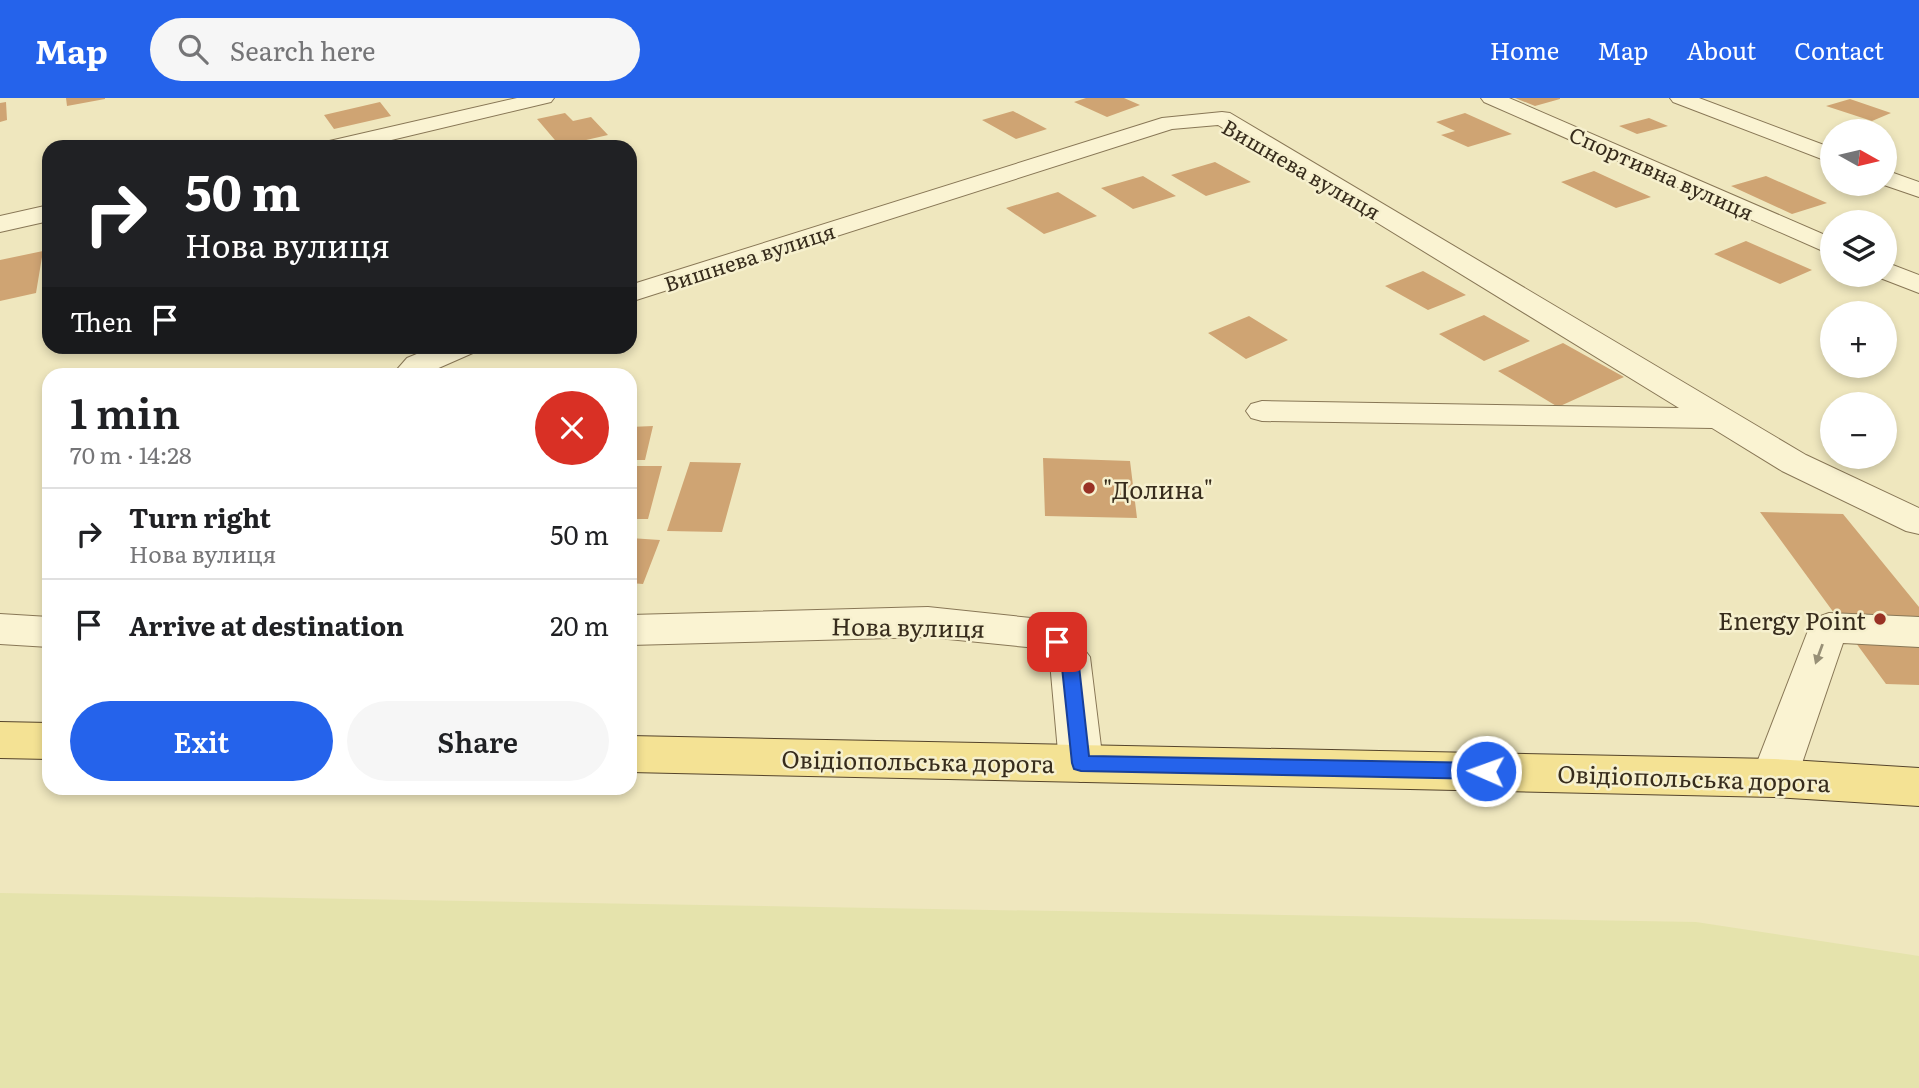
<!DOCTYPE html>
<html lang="en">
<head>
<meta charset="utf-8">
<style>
	:root { --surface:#fff; --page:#f6f6f6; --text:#202124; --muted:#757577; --line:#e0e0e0; --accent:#2563eb }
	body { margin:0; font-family:Literata,serif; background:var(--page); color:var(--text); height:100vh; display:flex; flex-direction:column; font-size:26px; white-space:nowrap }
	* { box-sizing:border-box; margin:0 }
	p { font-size:23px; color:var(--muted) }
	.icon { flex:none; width:38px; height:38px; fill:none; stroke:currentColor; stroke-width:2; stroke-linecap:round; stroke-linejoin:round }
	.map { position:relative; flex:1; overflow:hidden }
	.panel { position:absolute; left:42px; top:270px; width:595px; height:427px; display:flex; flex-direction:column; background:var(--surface); border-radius:21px; box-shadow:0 4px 10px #0003 }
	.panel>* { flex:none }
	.hud { position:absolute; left:42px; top:42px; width:595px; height:214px; border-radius:21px; box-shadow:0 4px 10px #0003; background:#202124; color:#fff; overflow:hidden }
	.needle { width:46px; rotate:98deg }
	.controls { position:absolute; left:1820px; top:21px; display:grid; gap:14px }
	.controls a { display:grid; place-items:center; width:77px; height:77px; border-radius:50%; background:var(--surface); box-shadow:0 4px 10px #0003; font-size:35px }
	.pin { position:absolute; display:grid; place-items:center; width:60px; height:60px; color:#fff; margin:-30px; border-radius:14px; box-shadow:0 4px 10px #0006 }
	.me { position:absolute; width:77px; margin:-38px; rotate:272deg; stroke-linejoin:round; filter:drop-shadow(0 0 5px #0008) }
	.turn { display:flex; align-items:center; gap:24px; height:147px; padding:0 28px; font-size:32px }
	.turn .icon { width:91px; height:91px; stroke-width:2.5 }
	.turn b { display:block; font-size:49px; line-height:60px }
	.then { display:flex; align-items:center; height:66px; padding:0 28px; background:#0003; gap:14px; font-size:26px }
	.round { display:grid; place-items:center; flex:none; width:74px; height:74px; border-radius:37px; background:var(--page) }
	.overview { display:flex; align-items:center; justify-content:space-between; height:119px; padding:0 28px }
	h1 { font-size:42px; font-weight:600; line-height:52px }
	.cta { display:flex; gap:14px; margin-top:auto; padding:14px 28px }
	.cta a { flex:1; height:80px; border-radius:42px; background:var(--accent); color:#fff; font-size:28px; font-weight:600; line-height:80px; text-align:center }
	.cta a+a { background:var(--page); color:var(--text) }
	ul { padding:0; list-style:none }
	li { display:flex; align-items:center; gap:21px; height:91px; padding:0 28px; border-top:2px solid var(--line) }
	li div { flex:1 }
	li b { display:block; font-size:26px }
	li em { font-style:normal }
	header { display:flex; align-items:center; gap:42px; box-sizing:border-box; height:98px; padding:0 35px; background:var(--accent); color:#fff }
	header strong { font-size:33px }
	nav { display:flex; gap:38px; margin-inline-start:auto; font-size:24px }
	.search { width:490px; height:63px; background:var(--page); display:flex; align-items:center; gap:18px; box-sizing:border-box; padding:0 24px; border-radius:38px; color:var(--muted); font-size:26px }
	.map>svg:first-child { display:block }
	.farmland { fill:#e5e3ac }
	.building { fill:#cfa473 }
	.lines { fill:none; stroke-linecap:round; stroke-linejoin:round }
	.minor-casing { stroke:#887756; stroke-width:2 }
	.major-casing { stroke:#55442b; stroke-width:2 }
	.minor { fill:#faf3d2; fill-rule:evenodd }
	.major { fill:#f4e294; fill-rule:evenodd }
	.oneway { fill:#989077 }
	.route { fill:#2563eb; stroke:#184099; stroke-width:2 }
	.poi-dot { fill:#993225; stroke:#f6f0ce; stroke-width:2.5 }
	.labels { text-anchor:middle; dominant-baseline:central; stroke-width:5; stroke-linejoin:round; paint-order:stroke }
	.far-street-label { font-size:21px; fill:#372c1c; stroke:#f6f0ce }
	.poi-label { font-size:24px; fill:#372c1c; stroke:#f6f0ce; text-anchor:start }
	.street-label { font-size:24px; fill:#372c1c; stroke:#f6f0ce }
</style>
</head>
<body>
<header>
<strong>Map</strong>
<div class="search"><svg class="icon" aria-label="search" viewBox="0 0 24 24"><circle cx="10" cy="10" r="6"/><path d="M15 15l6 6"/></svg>Search here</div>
<nav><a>Home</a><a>Map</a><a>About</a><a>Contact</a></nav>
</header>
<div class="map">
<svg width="1919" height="990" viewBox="0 0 1919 990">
	<rect width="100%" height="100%" fill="#efe7be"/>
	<path class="farmland" d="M0 795 1696 824 1919 858V990H0Z"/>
	<path class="building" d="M66 0H105V1L67 8Z
		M1086 0H1124L1140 7 1107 19 1074 4Z
		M1515 0H1560V1L1535 8Z
		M1850 1 1891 15 1872 23 1826 8Z
		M6 4 7 22 0 24V5Z
		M380 4 391 18 334 31 324 17Z
		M1013 13 1047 31 1016 41 982 22Z
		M565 15 573 23 591 19 608 37 560 48 537 21Z
		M1465 15 1512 36 1468 49 1441 37 1455 33 1436 24Z
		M1649 20 1668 28 1637 36 1619 28Z
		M1215 64 1251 84 1206 98 1171 77Z
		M1594 73 1651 99 1616 110 1561 84Z
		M1143 78 1176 98 1133 111 1101 90Z
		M1766 78 1827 105 1792 116 1731 88Z
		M1058 94 1097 118 1044 136 1006 110Z
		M1746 143 1812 172 1780 186 1714 156Z
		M43 153 36 195 0 203V162Z
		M1423 173 1466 197 1428 212 1385 188Z
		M1484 217 1530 243 1484 263 1439 236Z
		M1249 218 1288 242 1246 261 1208 235Z
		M1563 245 1624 279 1558 309 1498 273Z
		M653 328 645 362H630V329Z
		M1043 360 1130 363 1137 420 1045 418Z
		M690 364 741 365 722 434 667 433Z
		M630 368H662L648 421H630Z
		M1760 414 1843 416 1919 509V587L1886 586Z
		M630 440 660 442 643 486 630 485Z"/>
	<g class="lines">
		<g class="minor-casing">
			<path id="minor" d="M517 0H554L551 4 362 49H322L325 44Z
				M1481 0H1509L1832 140V157L1484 4Z
				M1670 0H1699L1832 50V65L1673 4Z
				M1222 14 1230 15 1806 357 1919 410V436L1906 433 1782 373 1712 330 1262 323 1251 320 1246 313 1251 306 1262 303 1679 310 1218 27 1172 31 630 204V187L1162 20Z
				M1885 72 1919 84V99L1881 86H1885Z
				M49 107V123L0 134V118Z
				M1885 164 1919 177V195L1875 178 1885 177Z
				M436 248H479L475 254 425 276H393L407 260Z
				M928 509 1031 520 1071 534 1090 559 1103 665 1097 678 1081 684 1065 678 1059 665 1050 564 1043 556 1027 549 928 539 630 547V517Z
				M1829 515 1919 519V549L1843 545 1797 680 1790 693 1774 699 1758 693 1751 680 1809 530 1815 520Z
				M0 516 49 519V549L0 546Z"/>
		</g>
		<g class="major-casing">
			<path id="major" d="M0 624 49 625V661L0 660Z
				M630 638 1774 661 1919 670V708L1774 699 630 674Z"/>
		</g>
		<use href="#minor" class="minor"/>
		<use href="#major" class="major"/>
	</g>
	<defs><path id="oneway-solid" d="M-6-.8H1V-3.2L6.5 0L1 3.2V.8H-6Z" transform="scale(1.75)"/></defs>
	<use class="oneway" href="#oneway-solid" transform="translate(1819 556) rotate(110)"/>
	<path class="route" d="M1057 538 1063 540 1078 559 1089 658 1486 665 1492 668 1495 673 1492 679 1486 681 1081 673 1074 671 1072 665 1061 560 1049 544Z"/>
	<g class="poi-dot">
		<circle cx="1089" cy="390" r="7"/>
		<circle cx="1880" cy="521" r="7"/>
	</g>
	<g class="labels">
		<g class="far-street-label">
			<text transform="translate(1302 70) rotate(30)">Вишнева вулиця</text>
			<text transform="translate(1662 74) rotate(24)">Спортивна вулиця</text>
			<text transform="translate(749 158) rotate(-18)">Вишнева вулиця</text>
		</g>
		<g class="poi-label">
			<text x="1103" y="390">"Долина"</text>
			<text x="1866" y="521" text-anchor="end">Energy Point</text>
		</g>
		<g class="street-label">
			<text transform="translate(908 528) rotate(1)">Нова вулиця</text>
			<text transform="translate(918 662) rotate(1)">Овідіопольська дорога</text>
			<text transform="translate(1694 679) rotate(2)">Овідіопольська дорога</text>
		</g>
	</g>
</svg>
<div class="controls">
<a><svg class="needle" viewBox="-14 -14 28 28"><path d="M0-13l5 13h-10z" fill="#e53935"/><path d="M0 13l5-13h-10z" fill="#757577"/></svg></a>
<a><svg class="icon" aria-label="layers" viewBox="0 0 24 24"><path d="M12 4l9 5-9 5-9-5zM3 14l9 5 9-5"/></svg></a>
<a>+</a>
<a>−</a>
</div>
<div class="pin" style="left:1057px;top:544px;background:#d93025"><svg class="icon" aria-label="arrive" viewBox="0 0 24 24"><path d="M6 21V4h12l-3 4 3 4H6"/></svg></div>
<svg class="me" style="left:1486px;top:673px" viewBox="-20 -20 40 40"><circle r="17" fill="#2563eb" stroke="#fff" stroke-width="3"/><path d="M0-11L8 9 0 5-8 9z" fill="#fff"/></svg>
<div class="hud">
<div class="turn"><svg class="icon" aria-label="right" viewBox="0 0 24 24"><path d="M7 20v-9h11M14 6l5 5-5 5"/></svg><div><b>50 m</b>Нова вулиця</div></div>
<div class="then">Then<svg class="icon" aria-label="arrive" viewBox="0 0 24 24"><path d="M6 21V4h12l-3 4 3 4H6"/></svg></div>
</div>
<section class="panel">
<div class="overview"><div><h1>1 min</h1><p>70 m · 14:28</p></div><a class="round" style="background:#d93025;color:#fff"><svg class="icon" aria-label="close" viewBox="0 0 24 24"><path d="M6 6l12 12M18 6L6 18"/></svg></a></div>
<ul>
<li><svg class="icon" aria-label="right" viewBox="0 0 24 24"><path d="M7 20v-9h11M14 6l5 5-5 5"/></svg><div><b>Turn right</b><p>Нова вулиця</p></div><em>50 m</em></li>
<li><svg class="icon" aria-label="arrive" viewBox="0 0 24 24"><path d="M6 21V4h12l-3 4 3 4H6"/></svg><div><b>Arrive at destination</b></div><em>20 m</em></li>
</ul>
<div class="cta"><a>Exit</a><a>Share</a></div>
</section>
</div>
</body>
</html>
